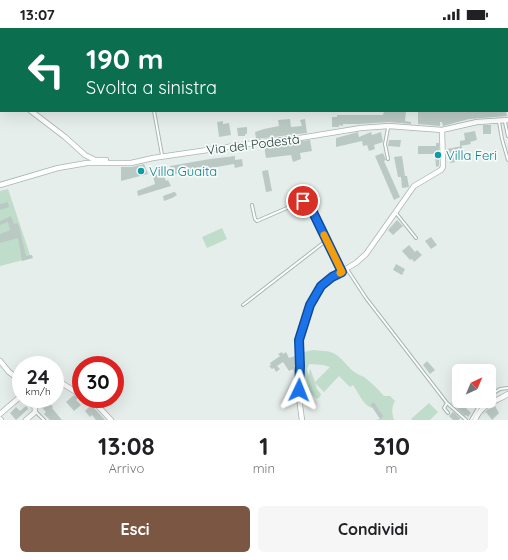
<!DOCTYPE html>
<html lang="it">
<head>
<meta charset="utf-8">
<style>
	:root { --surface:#fff; --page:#f6f6f6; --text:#202124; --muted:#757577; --accent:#7b5642 }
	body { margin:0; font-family:Quicksand,sans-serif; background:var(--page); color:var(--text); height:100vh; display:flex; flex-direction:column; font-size:15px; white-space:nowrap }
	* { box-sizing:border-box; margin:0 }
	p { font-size:13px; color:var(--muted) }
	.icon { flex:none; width:22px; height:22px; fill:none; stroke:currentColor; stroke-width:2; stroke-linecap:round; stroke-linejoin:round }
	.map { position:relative; height:392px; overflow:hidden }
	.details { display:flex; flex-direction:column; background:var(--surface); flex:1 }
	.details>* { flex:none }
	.banner { position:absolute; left:0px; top:0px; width:508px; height:84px; box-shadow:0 4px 16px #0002; background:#0b6e4f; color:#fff; overflow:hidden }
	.needle { width:26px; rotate:44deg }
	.tools { position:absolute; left:452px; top:336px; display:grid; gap:8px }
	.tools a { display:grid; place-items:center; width:44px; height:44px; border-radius:6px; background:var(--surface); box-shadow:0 4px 16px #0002; font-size:20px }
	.speed { position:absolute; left:12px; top:328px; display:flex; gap:8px; font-size:20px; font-weight:700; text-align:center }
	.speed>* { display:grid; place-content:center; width:52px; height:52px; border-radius:50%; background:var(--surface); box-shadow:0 4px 16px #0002; line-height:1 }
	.speed small { font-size:10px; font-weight:400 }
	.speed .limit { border:6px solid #d22; background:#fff; color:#111 }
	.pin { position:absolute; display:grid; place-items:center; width:34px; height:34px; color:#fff; margin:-17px; border:2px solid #fff; border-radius:50%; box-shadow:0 1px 4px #0007 }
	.me { position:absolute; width:44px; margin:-22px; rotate:2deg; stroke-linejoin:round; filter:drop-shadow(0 0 3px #0008) }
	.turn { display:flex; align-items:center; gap:14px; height:84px; padding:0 20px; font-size:18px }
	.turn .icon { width:52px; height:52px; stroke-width:2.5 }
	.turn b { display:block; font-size:28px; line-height:34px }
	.eta { display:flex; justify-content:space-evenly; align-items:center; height:68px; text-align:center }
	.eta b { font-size:24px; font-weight:700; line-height:28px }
	.button { display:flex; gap:8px; margin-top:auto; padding:8px 20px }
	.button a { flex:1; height:46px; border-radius:6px; background:var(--accent); color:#fff; font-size:16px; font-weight:700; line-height:46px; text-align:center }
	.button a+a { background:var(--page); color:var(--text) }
	.status { display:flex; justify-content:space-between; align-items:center; height:28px; padding:0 20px; background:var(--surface); direction:ltr }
	.status svg { height:11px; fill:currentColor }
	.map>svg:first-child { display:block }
	.green { fill:#c0ddcb; fill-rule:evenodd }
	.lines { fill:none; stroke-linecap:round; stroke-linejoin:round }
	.stream { stroke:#92bfcf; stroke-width:1.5 }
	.building { fill:#bbc9c5 }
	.lane-casing { stroke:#a8b6b3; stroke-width:4 }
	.street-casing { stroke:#a8b6b3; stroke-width:6 }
	.lane { stroke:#fff; stroke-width:2 }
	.street { stroke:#fff; stroke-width:4.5 }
	.route-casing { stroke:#114b97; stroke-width:10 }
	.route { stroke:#1a73e8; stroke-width:7 }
	.slow { stroke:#f59e0b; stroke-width:7 }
	.culture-dot { fill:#0f9aa8; stroke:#f6faf9; stroke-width:1.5 }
	.labels { text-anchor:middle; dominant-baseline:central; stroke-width:3.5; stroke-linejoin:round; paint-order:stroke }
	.street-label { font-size:13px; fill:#253f3b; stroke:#f6faf9 }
	.culture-label { font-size:13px; fill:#0d838f; stroke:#f6faf9; text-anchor:start }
</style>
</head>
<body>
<div class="status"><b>13:07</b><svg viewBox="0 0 49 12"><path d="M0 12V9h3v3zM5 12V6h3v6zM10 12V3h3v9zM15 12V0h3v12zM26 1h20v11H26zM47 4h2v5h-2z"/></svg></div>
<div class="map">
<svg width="508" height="392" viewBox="0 0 508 392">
	<rect width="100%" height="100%" fill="#e6eeeb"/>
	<path class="green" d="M0 0H71L72 1H1L0 37Z
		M8 161 31 230 0 238V163Z
		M222 200 227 211 207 220 202 209Z
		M313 322C321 323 328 322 335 326 342 330 347 338 353 343 357 346 360 347 364 349 372 355 378 361 384 368H390L395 373C391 380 392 385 394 392H376L384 389 374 374 370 376 373 380C364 379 358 364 353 357L350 359 339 348 324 364 315 355 317 361 321 366 320 369 317 371C301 357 301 347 302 327L304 324ZM309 336 323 337 330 339 315 354 310 340 309 347 307 342Z
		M429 375 438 384 430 392H412L411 391Z"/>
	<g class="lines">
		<path class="stream" d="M499 0V1
			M262 1V0"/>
	</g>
	<path class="building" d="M384 83H406L405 93 411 94V96L389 94 360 96H343V98L339 97V99H332V89H337V87H383Z
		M418 83H506L507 88 469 91 443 98 442 94H440V98L418 96Z
		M290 91 291 99 302 98 300 92 305 91 307 105 256 111 255 104 264 101 279 98 278 92Z
		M223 93V96L229 95 231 107 219 109 217 94Z
		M483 97H491V106H483Z
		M247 99V106H245V108H238L237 100Z
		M475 103 477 112 470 114 471 116 460 118V113L465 112 464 105Z
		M358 104 359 109 371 104 372 107 381 104 383 114 374 117 375 121 369 123 367 117 363 118 362 113 336 119V110Z
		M310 112 312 123 300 125 301 131 293 134 291 127 266 130 264 118Z
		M389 112H401L400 119 388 118Z
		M436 115H439V138L436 139 435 126H418V118H436Z
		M462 118 463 133 450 135 447 121Z
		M383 125 386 132 384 133 400 169 394 172 375 128Z
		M235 128V132L242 131 243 138 235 140 234 136 211 140 212 144H208V140L172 147 170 138 210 131Z
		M402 128 405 148H407L409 159 402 160 401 149H398L394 129Z
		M144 136 148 146 121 153V139H132Z
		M268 142 272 163 266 164 262 143Z
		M163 145 166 153 168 152 171 158 138 168 137 163 155 156 153 148Z
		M174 164H175L177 167 172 170 164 173 163 168Z
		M8 174 9 179 0 182V176Z
		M11 188 14 196 17 195 19 198 26 228 32 227 33 230 22 233 18 210 0 215V206L10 202 8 194 0 197V193Z
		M397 192 403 198 393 207 388 202Z
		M431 209 437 217 431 221 425 213Z
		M409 217 415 224 417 222 422 227 414 234 412 231 410 232 402 223Z
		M396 236 405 241 402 247 393 242Z
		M282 324 283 326 286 324 289 330 295 328 296 348 293 341 289 343 283 334 277 338 280 341 276 344 274 340 272 341 269 338 271 337 270 335 280 328 278 326Z
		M427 333 435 342 430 346 423 337Z
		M74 367 78 370 76 372 81 377 74 383 66 374Z
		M42 371H46L53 379 52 380 62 392H50L44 386 46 384 38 375Z
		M454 372 456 374 457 373H464L462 376 471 385 468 389 466 387 465 388 451 375Z
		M374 374 384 389 380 391 370 376Z
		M91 377 95 381 105 392H96L92 387 90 389 85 383Z
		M26 378 28 381 16 392 10 385 16 379 20 383Z
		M495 378 499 385 492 392 486 384 482 387 487 382Z
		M453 384 460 390 459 392H453L449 388Z"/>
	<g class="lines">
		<g class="lane-casing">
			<path id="lane" d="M154 83 162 127
				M499 94 502 111 508 132
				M505 94 508 108
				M388 131 385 116 388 100
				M252 177 255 191 257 193 303 173H306L309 176 342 242
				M396 185 416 210
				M347 241 366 270 447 375 466 392
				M243 277 327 212
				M489 368 500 361 508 360
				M447 375 444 380 448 385
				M36 384 44 392
				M471 392 482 373"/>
		</g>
		<g class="street-casing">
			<path id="street" d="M0 73H1
				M31 83 65 109 85 127 95 132H106
				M0 157 58 140 87 135H131L153 130 262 114 300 110 361 100 389 98 442 102 477 94 508 92
				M0 333 9 344 21 353
				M55 351 81 367
				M88 371 98 378 111 392
				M0 386 21 368
				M0 391 1 392
				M26 392 35 384 34 371
				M302 392 299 370 300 338 298 320 299 312 310 277 321 258 332 249 356 235 366 226 414 158 441 142 443 139 442 102
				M475 392C482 375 494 375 508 366"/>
		</g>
		<use href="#lane" class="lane"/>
		<use href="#street" class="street"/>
	</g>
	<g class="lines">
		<g class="route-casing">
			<path id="route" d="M299 362 300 338 299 312 310 277 321 258 332 249 342 244 309 176 306 173H303"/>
		</g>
		<use href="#route" class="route"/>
		<path class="slow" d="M324 207 342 244 340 245"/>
	</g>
	<g class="culture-dot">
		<circle cx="438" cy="127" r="4"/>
		<circle cx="141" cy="143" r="4"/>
	</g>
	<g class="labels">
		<g class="street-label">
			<text transform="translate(253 116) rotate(-7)">Via del Podestà</text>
		</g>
		<g class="culture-label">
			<text x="446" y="127">Villa Feri</text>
			<text x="149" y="143">Villa Guaita</text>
		</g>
	</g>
</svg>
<div class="tools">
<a><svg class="needle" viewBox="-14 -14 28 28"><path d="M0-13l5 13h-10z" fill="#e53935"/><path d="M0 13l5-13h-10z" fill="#757577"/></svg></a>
</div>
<div class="speed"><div>24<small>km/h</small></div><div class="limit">30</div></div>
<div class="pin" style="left:303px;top:173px;background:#d93025"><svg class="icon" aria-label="arrive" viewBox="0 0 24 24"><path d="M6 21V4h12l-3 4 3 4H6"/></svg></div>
<svg class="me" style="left:299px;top:362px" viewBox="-20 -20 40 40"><path d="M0-17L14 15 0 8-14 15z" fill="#1a73e8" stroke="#fff" stroke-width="4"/></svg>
<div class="banner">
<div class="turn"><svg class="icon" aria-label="left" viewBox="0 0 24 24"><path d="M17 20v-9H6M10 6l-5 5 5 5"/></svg><div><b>190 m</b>Svolta a sinistra</div></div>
</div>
</div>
<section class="details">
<div class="eta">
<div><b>13:08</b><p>Arrivo</p></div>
<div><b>1</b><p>min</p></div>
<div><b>310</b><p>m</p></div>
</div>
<div class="button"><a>Esci</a><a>Condividi</a></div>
</section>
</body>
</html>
